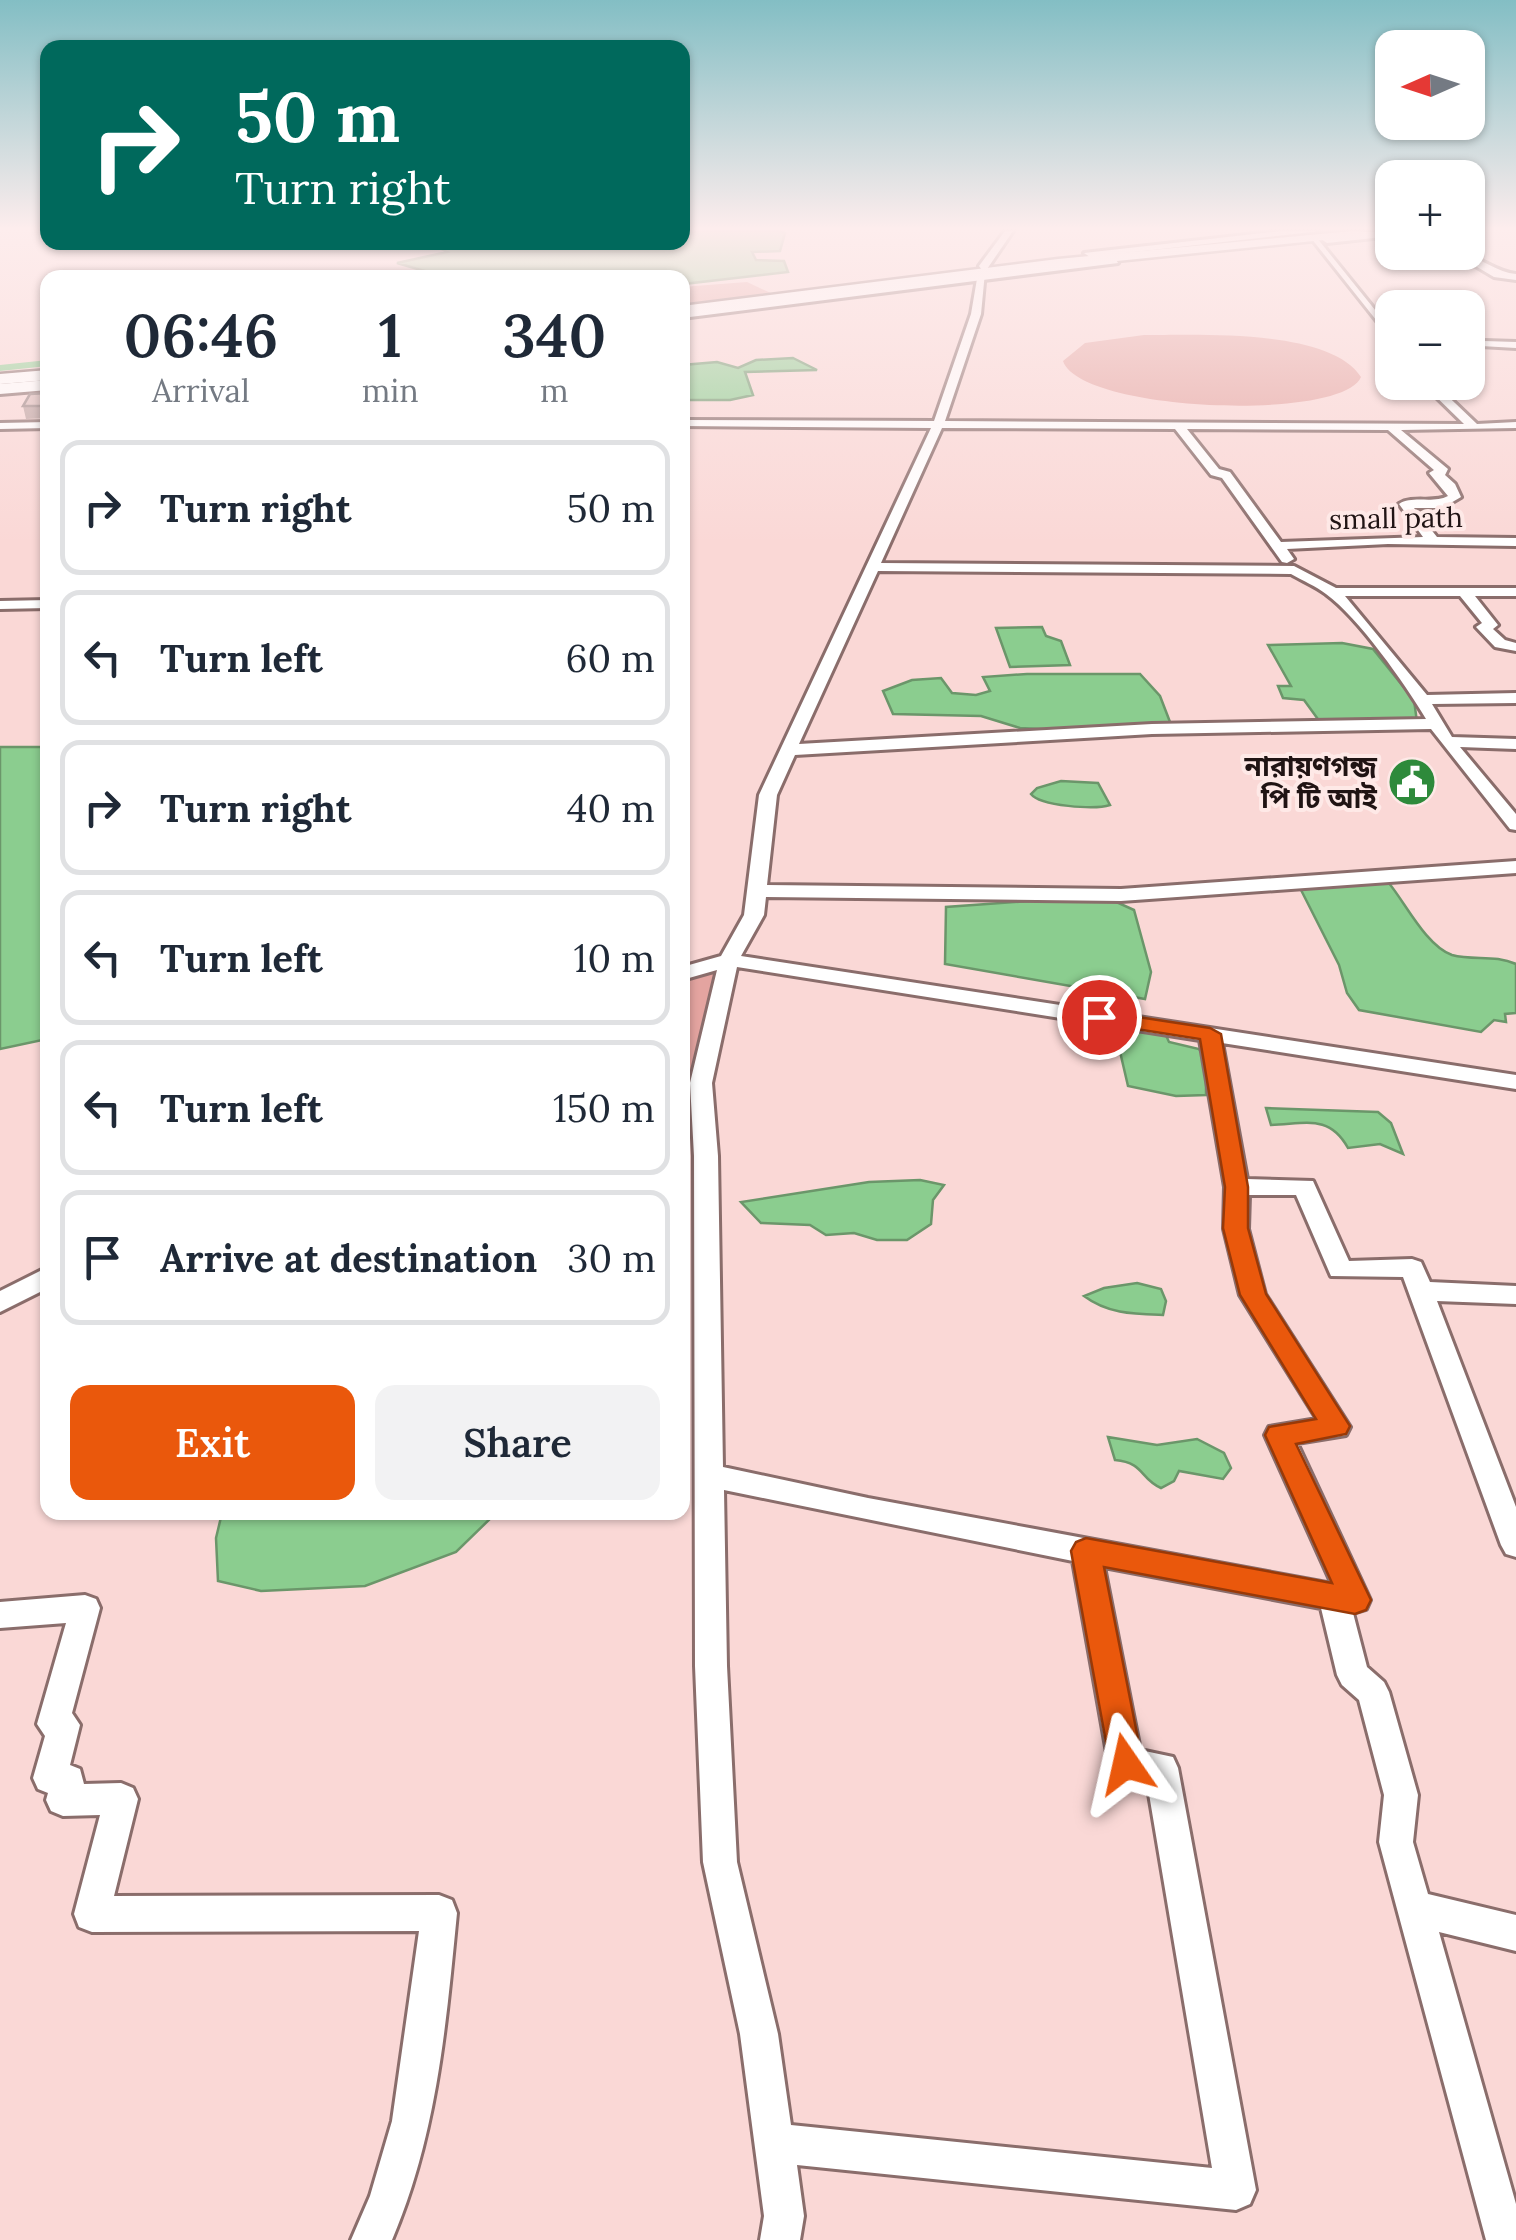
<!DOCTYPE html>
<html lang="en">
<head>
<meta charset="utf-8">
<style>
	:root { --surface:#fff; --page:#f2f2f3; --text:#1f2937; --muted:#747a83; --line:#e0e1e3; --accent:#ea580c }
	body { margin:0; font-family:Lora,"Noto Sans Bengali",serif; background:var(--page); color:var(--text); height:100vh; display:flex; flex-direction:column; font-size:38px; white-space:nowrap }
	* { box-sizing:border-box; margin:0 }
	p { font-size:32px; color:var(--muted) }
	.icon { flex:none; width:55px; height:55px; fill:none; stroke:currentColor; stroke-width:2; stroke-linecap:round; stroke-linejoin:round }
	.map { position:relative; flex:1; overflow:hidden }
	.drawer { position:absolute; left:40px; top:270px; width:650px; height:1250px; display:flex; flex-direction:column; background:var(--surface); border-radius:20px; box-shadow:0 2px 8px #0004 }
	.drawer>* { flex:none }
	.banner { position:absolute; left:40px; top:40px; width:650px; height:210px; border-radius:20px; box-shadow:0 2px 8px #0004; background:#00695c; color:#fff; overflow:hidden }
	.needle { width:65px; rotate:267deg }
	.controls { position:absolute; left:1375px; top:30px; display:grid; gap:20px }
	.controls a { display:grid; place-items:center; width:110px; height:110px; border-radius:20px; background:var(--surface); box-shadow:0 2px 8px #0004; font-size:50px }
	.pin { position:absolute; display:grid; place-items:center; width:85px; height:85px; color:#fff; margin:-42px; border:5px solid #fff; border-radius:50%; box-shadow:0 2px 10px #0007 }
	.me { position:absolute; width:110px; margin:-55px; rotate:349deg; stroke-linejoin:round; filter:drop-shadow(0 0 8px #0008) }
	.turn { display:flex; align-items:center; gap:35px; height:210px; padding:0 30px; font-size:45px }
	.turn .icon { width:130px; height:130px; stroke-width:2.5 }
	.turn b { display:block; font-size:70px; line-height:85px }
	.eta { display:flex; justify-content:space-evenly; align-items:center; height:170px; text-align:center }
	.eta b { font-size:60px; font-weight:600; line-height:70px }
	.primary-button { display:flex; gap:20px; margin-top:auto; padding:20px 30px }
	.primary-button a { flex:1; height:115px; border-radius:20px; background:var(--accent); color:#fff; font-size:40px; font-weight:600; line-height:115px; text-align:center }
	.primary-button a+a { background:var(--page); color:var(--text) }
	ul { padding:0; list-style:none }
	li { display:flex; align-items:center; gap:30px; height:135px; margin:0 20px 15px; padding:0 10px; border:5px solid var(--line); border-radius:20px }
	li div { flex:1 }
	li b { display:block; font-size:38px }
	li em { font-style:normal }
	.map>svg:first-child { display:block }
	.green { fill:#e4a4a0 }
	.water { fill:#8bcd8f; stroke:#6b966a; stroke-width:2.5 }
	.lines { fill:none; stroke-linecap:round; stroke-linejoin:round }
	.canal { fill:#8bcd8f; fill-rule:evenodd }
	.street-casing { stroke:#8a6d6b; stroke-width:6 }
	.secondary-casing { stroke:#8a6d6b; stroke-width:6 }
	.primary-casing { stroke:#8a6d6b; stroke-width:5 }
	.street { fill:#fff; fill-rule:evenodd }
	.secondary { fill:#fff; fill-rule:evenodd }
	.primary { fill:#fff; fill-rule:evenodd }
	.wall { fill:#bda19f }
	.building { fill:#dcbbb9; stroke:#9a8382; stroke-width:2.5 }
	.route { fill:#ea580c; stroke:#983908; stroke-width:2.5 }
	.labels { text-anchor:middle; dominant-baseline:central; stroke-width:8; stroke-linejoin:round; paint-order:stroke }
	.far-street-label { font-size:28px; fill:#201414; stroke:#fee9e7 }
	.far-poi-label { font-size:28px; font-weight:bold; fill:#201414; stroke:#fee9e7; text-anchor:end }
</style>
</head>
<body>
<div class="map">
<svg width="1516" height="2240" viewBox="0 0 1516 2240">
	<rect width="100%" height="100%" fill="#fad8d6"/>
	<path class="green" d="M747 282 775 295 683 306 682 287Z
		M1144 335C1197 335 1330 328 1361 377 1342 422 1080 412 1063 361L1085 343Z
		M716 964 713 1028 683 1105V972Z"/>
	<path class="water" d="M683 231H779L785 233 780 251 752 252 756 260 784 261 788 272 683 284 682 278 445 277 397 263 447 252 430 243 497 246 682 242Z
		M793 358 817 370 745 372 753 395 730 400H683V365L717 362 738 368 756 360Z
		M1042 627 1046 636 1061 641 1070 665 1010 667 996 628Z
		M1342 643 1373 649 1414 700 1417 722H1320L1304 700 1283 698 1278 686H1291L1268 645Z
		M1027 674H1140L1160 696 1170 722 1083 731 1020 728 981 716 893 714 883 691 912 680 941 678 952 693 976 695 990 691 983 677Z
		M0 747H48L47 1039 0 1049Z
		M1061 781 1098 783 1110 805C1095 810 1040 806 1031 794L1037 788Z
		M1388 882C1405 902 1426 946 1452 955 1474 961 1495 954 1516 964V1013L1505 1014 1506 1022 1494 1020 1481 1032 1359 1010 1347 993 1339 965 1299 886Z
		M1042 900H1112L1134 910 1151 972 1145 999 945 964 946 907Z
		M1115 1030 1165 1033 1169 1042 1199 1049 1206 1059V1095L1176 1096 1128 1086Z
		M1266 1108 1378 1112 1391 1123 1403 1154 1380 1144 1348 1148C1329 1114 1306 1124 1271 1125Z
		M920 1180 944 1185 933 1200 931 1224 907 1240H877L854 1233 826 1235 810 1225 761 1223 741 1202 869 1182Z
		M1137 1283 1161 1289 1166 1301 1163 1315C1134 1314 1108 1314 1084 1296L1104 1288Z
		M1108 1437 1157 1445 1197 1439 1224 1453 1231 1468 1223 1479 1179 1471 1174 1481 1161 1488C1139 1478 1145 1463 1115 1460Z
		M222 1513V1512L496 1513 456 1552 365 1586 261 1591 218 1581 216 1538Z"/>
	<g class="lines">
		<path class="canal" d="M48 360V366L0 371V365Z"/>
		<g class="street-casing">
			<path id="street" d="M1005 231H1013L985 272 981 314 945 421 1464 424 1421 382H1433L1477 424 1516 422V428L1401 430 1448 469 1445 475 1455 484 1461 497 1442 508H1414L1437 537 1516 538V546L1388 544 1287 549 1294 559 1287 563 1282 562 1222 478 1211 475 1175 429 942 428 881 563 1294 566 1336 588H1516V596H1475L1498 625 1493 629 1505 640 1516 643V651L1495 647 1476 627 1482 623 1460 596H1345L1427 695 1516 693V703L1432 704 1452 737 1516 739V749L1460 747 1516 814V830L1510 829 1431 729 1152 734 795 755 777 795 767 885 1121 889 1516 861V873L1121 901 766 897 764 915 741 956 1516 1075V1089L1222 1043 1247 1179 1313 1181 1349 1261 1412 1259 1421 1262 1430 1282 1516 1286V1304L1437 1301 1516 1507V1557L1506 1554 1501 1545 1403 1277 1331 1276 1296 1195H1249L1248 1229 1265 1294 1350 1427 1346 1435 1297 1443 1370 1600 1366 1609 1353 1613 1367 1667 1384 1682 1389 1692 1418 1795 1413 1842 1428 1894 1516 1915V1951L1439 1932 1516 2204V2240H1486L1379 1842 1384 1795 1359 1700 1342 1685 1337 1675 1321 1608 1104 1567 1140 1750 1173 1757 1178 1768 1256 2190 1250 2204 1236 2210 797 2165 804 2216 800 2240H760L764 2216 740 2034 703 1862 695 1666 694 1156 690 1083 717 970 682 980V967L721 956 744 915 759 795 931 428 682 426V420L934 421 971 314 978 273 982 270 979 266ZM1187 429 1388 430 1434 470 1429 473 1448 496C1433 504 1413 495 1399 504L1423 537 1281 542 1230 472 1219 469ZM878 571 1291 574C1303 581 1316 586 1326 594 1359 618 1405 684 1426 719L1152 724 799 744ZM737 967 1200 1040 1225 1187 1224 1229 1240 1295 1317 1419 1269 1427 1265 1435 1332 1584 868 1498 723 1467 718 1156 712 1083ZM724 1490 1073 1561 1109 1764 1114 1775 1147 1782 1212 2168 791 2125 778 2034 737 1862 727 1666Z
				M1311 238H1317L1392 331V340Z
				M1452 252C1475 252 1493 272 1516 274V280L1494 277Z
				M1484 341 1516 342V348L1481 346Z
				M48 422V428L0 429V423Z
				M48 600V608L0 609V601Z
				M48 1267V1288L0 1312V1291Z
				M85 1595 96 1599 100 1608 72 1713 80 1725 70 1765 80 1769 84 1784 121 1783 133 1788 138 1799 114 1896 439 1895 452 1900 457 1913C446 2025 437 2135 392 2240H351L370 2196 392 2121 419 1931 92 1932 79 1927 74 1914 100 1815 63 1816 51 1811 46 1800 48 1793 38 1789 33 1778 45 1736 37 1724 66 1623 0 1628V1602Z"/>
		</g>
		<g class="secondary-casing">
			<path id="secondary" d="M1281 231H1320L1090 257 1084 253Z
				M1392 231V236L1327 243 1321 239Z
				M1114 256 1118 263 682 318V310Z
				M48 380V390L0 394V384Z"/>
		</g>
		<g class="primary-casing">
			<path id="primary" d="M1352 231 1392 233 1058 267 682 314V306L1058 259Z
				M48 370V380L0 384V374Z"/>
		</g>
		<use href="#street" class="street"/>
		<use href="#secondary" class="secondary"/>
		<use href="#primary" class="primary"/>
	</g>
	<path class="wall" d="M48 393V418L26 419 23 406Z"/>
	<path class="building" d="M48 393V411L45 406H23L30 394Z"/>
	<linearGradient id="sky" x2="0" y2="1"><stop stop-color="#83bec4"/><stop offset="0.42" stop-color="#fdeded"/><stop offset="1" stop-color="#fdeded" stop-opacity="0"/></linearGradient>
	<rect width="1516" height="544" fill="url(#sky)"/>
	<path class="route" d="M1099 1011 1210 1028 1221 1034 1248 1187V1228L1266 1294 1350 1426 1346 1434 1296 1444 1371 1600 1366 1610 1355 1614 1104 1567 1143 1764 1138 1775 1126 1779 1114 1775 1110 1764 1071 1551 1076 1542 1086 1538 1332 1583 1265 1435 1269 1427 1316 1419 1240 1295 1223 1228 1225 1187 1200 1039 1092 1022 1088 1017 1092 1013Z"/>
	<defs>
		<g id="civic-disc" transform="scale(2.5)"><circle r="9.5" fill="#2e8a3b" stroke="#fee9e7"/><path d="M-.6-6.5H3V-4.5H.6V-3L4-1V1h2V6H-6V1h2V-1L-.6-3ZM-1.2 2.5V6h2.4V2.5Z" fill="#fff"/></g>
	</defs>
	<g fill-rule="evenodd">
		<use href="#civic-disc" x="1412" y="782"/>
	</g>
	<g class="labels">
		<g class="far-street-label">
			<text transform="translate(1396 518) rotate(-1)">small path</text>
		</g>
		<g class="far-poi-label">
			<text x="1377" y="766">নারায়ণগন্জ<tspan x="1377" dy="32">পি টি আই</tspan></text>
		</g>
	</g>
</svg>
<div class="controls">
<a><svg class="needle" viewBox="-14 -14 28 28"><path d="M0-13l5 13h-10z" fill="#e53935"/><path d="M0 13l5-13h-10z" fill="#747a83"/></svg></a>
<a>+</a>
<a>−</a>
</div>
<div class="pin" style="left:1099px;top:1017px;background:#d93025"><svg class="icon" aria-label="arrive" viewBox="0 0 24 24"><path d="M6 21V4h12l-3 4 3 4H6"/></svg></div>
<svg class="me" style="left:1126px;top:1764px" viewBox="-20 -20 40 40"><path d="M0-17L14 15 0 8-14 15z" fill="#ea580c" stroke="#fff" stroke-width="4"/></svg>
<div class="banner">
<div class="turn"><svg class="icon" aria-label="right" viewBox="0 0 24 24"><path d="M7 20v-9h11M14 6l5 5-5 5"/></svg><div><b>50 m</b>Turn right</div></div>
</div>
<section class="drawer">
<div class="eta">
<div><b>06:46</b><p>Arrival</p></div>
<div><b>1</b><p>min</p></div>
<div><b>340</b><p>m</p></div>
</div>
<ul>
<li><svg class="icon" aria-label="right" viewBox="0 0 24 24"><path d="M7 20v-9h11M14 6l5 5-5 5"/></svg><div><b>Turn right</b></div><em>50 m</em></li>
<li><svg class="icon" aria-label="left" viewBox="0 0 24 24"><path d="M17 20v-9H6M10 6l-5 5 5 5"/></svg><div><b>Turn left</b></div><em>60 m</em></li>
<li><svg class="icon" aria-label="right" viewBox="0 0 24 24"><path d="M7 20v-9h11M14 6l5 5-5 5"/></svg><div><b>Turn right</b></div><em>40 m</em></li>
<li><svg class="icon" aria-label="left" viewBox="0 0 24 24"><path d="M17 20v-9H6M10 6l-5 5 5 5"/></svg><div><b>Turn left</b></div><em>10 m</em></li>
<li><svg class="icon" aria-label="left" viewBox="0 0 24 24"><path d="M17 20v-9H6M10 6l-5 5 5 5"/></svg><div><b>Turn left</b></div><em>150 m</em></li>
<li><svg class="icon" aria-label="arrive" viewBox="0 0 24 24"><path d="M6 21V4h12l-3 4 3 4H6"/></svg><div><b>Arrive at destination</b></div><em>30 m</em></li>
</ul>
<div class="primary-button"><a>Exit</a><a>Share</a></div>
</section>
</div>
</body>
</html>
